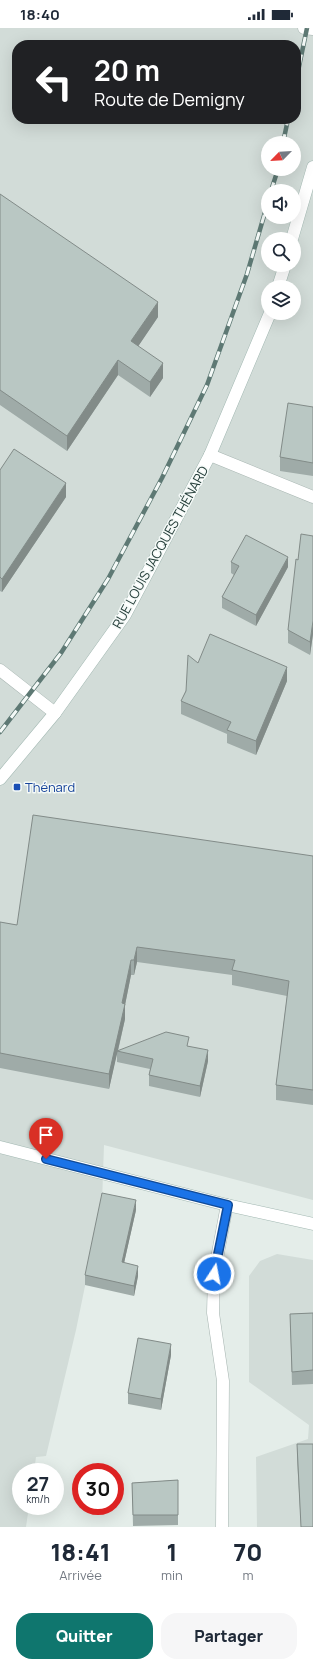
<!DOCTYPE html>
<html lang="fr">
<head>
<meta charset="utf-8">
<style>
	:root { --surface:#fff; --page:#f6f6f7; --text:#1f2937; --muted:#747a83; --accent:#0f766e }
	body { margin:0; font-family:Manrope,sans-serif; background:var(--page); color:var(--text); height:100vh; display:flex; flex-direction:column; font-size:15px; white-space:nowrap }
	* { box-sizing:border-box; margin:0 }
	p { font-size:13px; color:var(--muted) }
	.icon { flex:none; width:22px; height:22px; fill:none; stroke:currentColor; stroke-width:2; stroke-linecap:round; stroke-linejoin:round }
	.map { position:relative; height:1499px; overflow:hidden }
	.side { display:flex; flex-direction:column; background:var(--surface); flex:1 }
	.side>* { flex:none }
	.guide { position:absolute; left:12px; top:12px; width:289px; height:84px; border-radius:16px; box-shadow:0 4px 16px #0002; background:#202124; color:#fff; overflow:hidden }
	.needle { width:26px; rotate:246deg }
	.fabs { position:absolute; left:261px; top:108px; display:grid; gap:8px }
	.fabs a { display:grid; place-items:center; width:40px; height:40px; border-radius:50%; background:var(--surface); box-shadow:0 4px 16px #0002; font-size:20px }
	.speed { position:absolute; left:12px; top:1435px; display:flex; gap:8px; font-size:20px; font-weight:700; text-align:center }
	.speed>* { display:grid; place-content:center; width:52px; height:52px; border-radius:50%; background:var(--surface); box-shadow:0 4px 16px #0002; line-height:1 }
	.speed small { font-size:10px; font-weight:400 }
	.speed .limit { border:6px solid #d22; background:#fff; color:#111 }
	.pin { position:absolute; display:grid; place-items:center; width:34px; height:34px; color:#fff; margin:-41px -17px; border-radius:50% 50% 50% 0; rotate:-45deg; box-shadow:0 0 4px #0007 }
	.pin .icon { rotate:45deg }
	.me { position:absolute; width:44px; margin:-22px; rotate:11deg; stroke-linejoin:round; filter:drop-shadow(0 0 3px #0008) }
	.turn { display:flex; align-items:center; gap:14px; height:84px; padding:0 16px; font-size:18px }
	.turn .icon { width:52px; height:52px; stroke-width:2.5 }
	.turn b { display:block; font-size:28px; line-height:34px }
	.eta { display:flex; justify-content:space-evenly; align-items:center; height:68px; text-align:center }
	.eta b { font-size:24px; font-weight:800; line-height:28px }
	.cta { display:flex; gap:8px; margin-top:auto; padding:8px 16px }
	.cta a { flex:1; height:46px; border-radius:16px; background:var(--accent); color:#fff; font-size:16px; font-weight:800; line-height:46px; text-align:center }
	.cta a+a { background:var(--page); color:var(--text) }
	.status { display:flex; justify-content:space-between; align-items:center; height:28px; padding:0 20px; background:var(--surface); direction:ltr }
	.status svg { height:11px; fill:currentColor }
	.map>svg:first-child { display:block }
	.built { fill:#d2dcd8; fill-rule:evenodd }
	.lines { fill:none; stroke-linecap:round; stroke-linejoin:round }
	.service-casing { stroke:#a7b5b1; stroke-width:13 }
	.minor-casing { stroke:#a7b5b1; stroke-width:13 }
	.secondary-casing { stroke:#a2b8b2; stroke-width:13 }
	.service { stroke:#fff; stroke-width:12 }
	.minor { stroke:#fff; stroke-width:12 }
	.secondary { stroke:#fff; stroke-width:12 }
	.rail-casing { stroke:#5e7974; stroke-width:4.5 }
	.rail { stroke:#f4f9f7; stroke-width:3; stroke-dasharray:9; stroke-linecap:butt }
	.wall { fill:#9faba8 }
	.shaded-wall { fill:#828b88 }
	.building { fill:#b9c7c3; stroke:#828b88 }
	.route-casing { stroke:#114b97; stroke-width:10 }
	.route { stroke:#1a73e8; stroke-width:7 }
	.transit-dot { fill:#1a4fb4; stroke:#f4f9f7; stroke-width:1.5 }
	.labels { text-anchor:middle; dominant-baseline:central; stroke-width:3; stroke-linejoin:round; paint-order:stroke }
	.street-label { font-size:13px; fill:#243d39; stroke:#f4f9f7 }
	.transit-label { font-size:13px; fill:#164399; stroke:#f4f9f7; text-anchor:start }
</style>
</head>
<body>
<div class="status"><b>18:40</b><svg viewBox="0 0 49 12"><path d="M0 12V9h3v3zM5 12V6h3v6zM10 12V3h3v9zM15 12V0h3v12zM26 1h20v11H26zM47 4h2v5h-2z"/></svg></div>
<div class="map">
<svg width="313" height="1499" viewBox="0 0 313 1499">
	<rect width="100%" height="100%" fill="#e4ede9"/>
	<path class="built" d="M0 0H313V1172L104 1117 102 1175 76 1302 46 1428 36 1429 34 1444H21V1478H29L26 1499H0ZM17 17H296V91H17ZM268 115H294V141H268ZM268 163H294V189H268ZM268 211H294V237H268ZM268 259H294V285H268Z
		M277 1226 313 1232V1499H257L256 1429 308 1411 309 1397 249 1354V1248L260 1233Z"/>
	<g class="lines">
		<g class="service-casing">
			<path id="service" d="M304 0 313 1
				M210 427 313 469
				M0 642 55 685"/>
		</g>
		<g class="minor-casing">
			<path id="minor" d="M222 1499 223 1353 213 1285 214 1246 227 1177"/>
		</g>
		<g class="secondary-casing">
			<path id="secondary" d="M292 211 313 139
				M278 259 285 237
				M0 751 55 685 125 587 210 427 270 285
				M0 1119 227 1177 313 1196"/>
		</g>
		<use href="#service" class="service"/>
		<use href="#minor" class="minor"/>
		<use href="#secondary" class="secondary"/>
		<g class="rail-casing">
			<path id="rail" d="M296 53 307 0
				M283 115 288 91
				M271 163 278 141
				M0 704 61 625 108 551 162 450 207 357 247 246 268 174"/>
		</g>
		<use href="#rail" class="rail"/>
	</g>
	<path class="wall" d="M0 166 158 289 138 318 163 350 150 369 118 347 67 423 0 377Z
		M313 379V448L280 443V429Z
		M0 442 66 469 2 564 0 563Z
		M313 508V606L310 627 288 615V602L298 532Z
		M231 534 288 539 256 598 222 580V569L234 547 231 545Z
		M198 635 287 653 256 727 227 715V706L181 686V673Z
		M313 828V1077L276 1072V1057L287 968 232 957V947L137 934 134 947H131L125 977V991L118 1023 189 1018 208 1033 200 1069 149 1058V1047L150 1041 117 1034V1024L109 1061 0 1040V894L17 897Z
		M136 1182 124 1235 138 1248 134 1268 85 1257V1247Z
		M313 1285V1356L292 1357 290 1286Z
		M171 1327 161 1382 128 1376V1365Z
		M297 1416 313 1499H301L297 1431Z
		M178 1452V1497L133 1498 132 1455Z"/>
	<path class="shaded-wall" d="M158 274V289L131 329V313Z
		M118 332V347L67 423V408Z
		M163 335V350L150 369V354Z
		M66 455V469L2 564V551Z
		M288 529V539L256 598V587Z
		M313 593V606L310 627V614Z
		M287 639V653L256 727V713Z
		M137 919V934L134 947V932Z
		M131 932V947L125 977V991L109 1061V1046L122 975Z
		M208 1022V1033L200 1069V1058Z
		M136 1172V1182L122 1244V1234Z
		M138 1238V1248L134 1268V1258Z
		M171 1316V1327L161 1382V1371Z"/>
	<path class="building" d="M0 166 158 274 131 313 163 335 150 354 118 332 67 408 0 362Z
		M288 375 313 379V435L280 429Z
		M14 421 66 455 2 551 0 549V442Z
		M301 506 313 508V593L310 614 288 602 296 531 298 532Z
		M246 507 288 529 256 587 222 569 239 538 231 534Z
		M210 606 287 639 256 713 227 702 231 694 181 673 186 663 188 627 198 635Z
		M33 787 313 828V1062L276 1057 289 953 232 942 235 932 137 919 134 932H131L122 975 125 976 109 1046 0 1025V894L17 897Z
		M166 1004 189 1009 187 1018 208 1022 200 1058 149 1047 153 1031 117 1023Z
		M102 1165 136 1172 122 1234 138 1238 134 1258 85 1247Z
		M313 1285V1342L292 1344 290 1286Z
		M138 1310 171 1316 161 1371 128 1365Z
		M297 1416H313V1499H301Z
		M178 1452V1487H133L132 1455Z"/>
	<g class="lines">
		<g class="route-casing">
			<path id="route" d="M46 1131 228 1177 214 1246"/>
		</g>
		<use href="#route" class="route"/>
	</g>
	<rect class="transit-dot" x="13" y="755" width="8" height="8" rx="2"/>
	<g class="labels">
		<g class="street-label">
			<text transform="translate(160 519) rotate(-61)">RUE LOUIS JACQUES THÉNARD</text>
		</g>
		<g class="transit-label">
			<text x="25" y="759">Thénard</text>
		</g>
	</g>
</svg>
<div class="fabs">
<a><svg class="needle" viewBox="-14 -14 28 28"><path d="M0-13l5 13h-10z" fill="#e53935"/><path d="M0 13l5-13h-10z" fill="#747a83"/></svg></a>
<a><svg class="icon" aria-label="sound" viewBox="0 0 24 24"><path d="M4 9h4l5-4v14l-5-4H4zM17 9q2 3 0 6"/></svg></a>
<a><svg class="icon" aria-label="search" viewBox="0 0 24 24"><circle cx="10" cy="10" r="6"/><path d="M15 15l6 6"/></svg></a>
<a><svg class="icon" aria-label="layers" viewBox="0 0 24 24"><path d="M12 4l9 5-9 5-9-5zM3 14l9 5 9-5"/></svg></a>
</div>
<div class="speed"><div>27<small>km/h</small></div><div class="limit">30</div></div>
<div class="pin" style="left:46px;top:1131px;background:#d93025"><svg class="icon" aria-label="arrive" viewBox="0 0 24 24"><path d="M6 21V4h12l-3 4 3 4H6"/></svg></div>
<svg class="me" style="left:214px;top:1246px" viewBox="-20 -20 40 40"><circle r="17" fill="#1a73e8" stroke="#fff" stroke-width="3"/><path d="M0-11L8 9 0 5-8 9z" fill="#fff"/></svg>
<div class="guide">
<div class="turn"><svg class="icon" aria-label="left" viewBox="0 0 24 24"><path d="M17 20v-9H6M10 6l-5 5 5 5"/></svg><div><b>20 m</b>Route de Demigny</div></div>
</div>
</div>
<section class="side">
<div class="eta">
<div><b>18:41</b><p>Arrivée</p></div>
<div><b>1</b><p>min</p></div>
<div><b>70</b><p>m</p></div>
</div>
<div class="cta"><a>Quitter</a><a>Partager</a></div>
</section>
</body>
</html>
